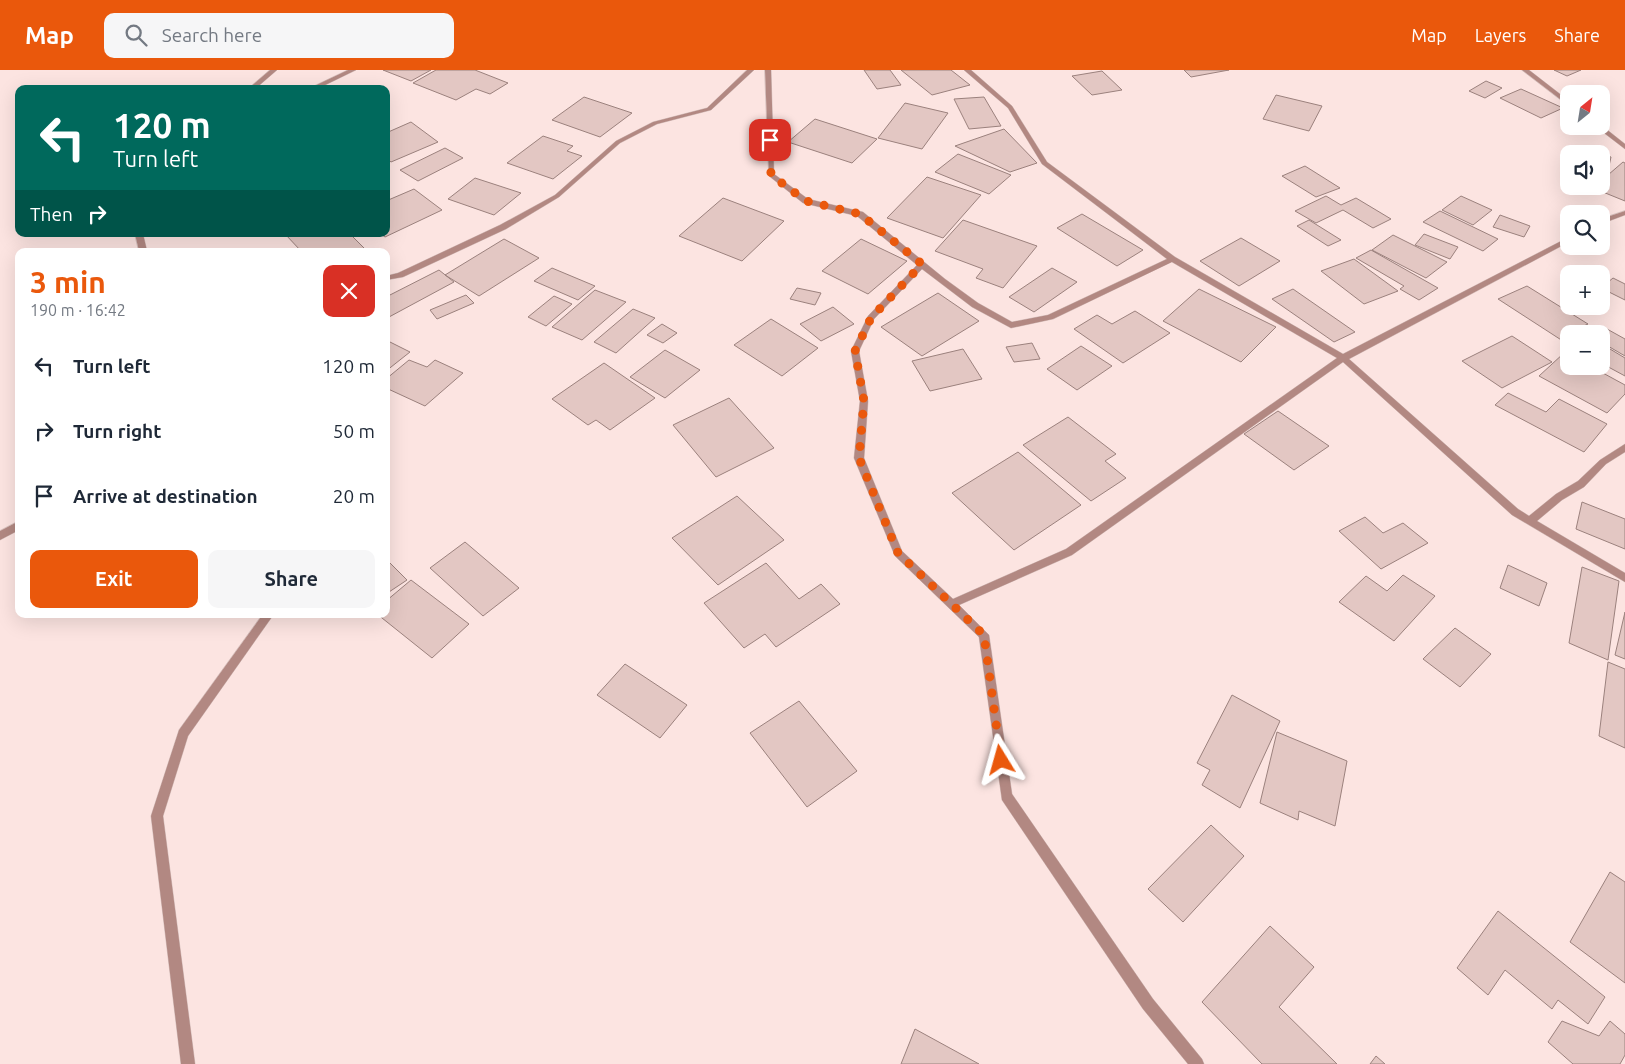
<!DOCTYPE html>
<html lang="en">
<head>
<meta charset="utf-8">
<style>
	:root { --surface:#fff; --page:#f6f6f7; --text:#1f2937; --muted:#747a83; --accent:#ea580c }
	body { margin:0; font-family:Ubuntu,sans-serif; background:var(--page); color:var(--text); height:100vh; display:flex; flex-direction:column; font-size:19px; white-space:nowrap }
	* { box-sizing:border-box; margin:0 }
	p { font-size:16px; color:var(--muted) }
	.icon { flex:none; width:28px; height:28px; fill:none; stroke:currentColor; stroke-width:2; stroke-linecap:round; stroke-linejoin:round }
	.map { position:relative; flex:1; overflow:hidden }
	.details { position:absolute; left:15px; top:178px; width:375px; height:370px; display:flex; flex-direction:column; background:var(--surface); border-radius:10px; box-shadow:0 5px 20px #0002 }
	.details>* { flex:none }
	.hud { position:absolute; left:15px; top:15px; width:375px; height:152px; border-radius:10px; box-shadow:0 5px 20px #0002; background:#00695c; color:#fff; overflow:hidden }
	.needle { width:32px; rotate:30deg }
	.buttons { position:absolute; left:1560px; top:15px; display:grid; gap:10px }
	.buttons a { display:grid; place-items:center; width:50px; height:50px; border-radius:10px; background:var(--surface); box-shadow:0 5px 20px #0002; font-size:25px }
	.pin { position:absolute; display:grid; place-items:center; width:42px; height:42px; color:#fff; margin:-21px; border-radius:10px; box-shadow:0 2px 8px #0006 }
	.me { position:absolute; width:55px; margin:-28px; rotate:352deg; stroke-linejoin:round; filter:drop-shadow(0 0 4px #0008) }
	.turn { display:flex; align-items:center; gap:18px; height:105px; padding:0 15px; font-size:22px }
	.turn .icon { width:65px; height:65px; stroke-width:2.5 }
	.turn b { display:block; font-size:35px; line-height:42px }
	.then { display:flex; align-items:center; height:48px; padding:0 15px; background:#0003; gap:10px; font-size:19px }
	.round { display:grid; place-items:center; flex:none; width:52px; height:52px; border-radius:10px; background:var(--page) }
	.headline { display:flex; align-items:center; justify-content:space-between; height:85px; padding:0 15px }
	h1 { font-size:30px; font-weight:600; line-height:38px; color:var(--accent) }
	.primary-button { display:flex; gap:10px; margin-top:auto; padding:10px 15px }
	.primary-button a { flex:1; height:58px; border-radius:10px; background:var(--accent); color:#fff; font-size:20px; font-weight:600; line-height:58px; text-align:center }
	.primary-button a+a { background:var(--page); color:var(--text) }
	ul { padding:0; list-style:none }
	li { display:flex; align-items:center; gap:15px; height:65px; padding:0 15px }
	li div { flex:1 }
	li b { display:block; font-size:19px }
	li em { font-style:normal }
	header { display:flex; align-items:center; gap:30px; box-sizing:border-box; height:70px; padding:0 25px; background:var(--accent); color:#fff }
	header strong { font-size:24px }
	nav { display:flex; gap:28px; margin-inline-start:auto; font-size:18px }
	.search { width:350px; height:45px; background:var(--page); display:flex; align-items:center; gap:12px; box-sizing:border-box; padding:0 18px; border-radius:10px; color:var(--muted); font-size:19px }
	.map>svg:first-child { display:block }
	.building { fill:#e3c7c3; stroke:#9b817d }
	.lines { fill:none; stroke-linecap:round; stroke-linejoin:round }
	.street-casing { stroke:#d8c3c0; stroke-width:1 }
	.street { fill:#b28882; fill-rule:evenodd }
	.route { stroke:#ea580c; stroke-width:9; stroke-dasharray:0 16.2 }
</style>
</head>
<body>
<header>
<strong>Map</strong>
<div class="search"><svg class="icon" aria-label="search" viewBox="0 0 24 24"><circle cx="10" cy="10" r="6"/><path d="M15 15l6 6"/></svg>Search here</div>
<nav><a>Map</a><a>Layers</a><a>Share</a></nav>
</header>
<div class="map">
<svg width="1625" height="994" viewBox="0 0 1625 994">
	<rect width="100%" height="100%" fill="#fce4e1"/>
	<path class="building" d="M383 0H431L411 11Z
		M436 0H475L508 13 490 24 476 19 456 30 413 13Z
		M864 0H890L901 15 877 19Z
		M901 0H951L970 15 932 25Z
		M1184 0H1229L1191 7Z
		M1554 0H1581L1567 6Z
		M1102 1 1122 20 1092 25 1072 6Z
		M1486 11 1502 18 1485 28 1469 21Z
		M1521 19 1563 38 1541 48 1500 28Z
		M1276 25 1322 36 1309 61 1263 49Z
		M584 27 632 43 600 67 552 50Z
		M984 27 1001 56 969 59 954 29Z
		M905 33 948 43 922 79 878 68Z
		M815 49 877 69 852 93 788 72Z
		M411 52 438 72 391 92 386 88V63Z
		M1004 59 1037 93 1010 102 955 76Z
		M543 66 573 76 567 81 582 86 553 109 507 93Z
		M1576 77 1599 84H1574Z
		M445 78 463 88 418 111 400 100Z
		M958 84 1011 105 989 124 935 102Z
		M1601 84 1611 87 1609 96 1601 93Z
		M1623 92 1625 93V131L1593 118 1601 116V111Z
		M1305 96 1340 118 1316 127 1282 106Z
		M927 107 981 125 943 168 887 148Z
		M475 108 521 123 494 145 448 129Z
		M414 119 442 140 385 167 381 164H386V131Z
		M1326 126 1341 135 1356 128 1391 149 1373 158 1343 140 1316 153 1295 141Z
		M1461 126 1492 140 1473 155 1442 140Z
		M723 128 784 151 742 191 679 166Z
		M1440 141 1498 169 1483 181 1423 152Z
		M1082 144 1143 180 1117 196 1057 158Z
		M1500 145 1530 156 1524 167 1493 157Z
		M963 150 1037 176 1003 218 976 208 983 199 935 181Z
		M1309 150 1341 170 1328 176 1297 156Z
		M285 164H350L367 181H301Z
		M1424 164 1458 177 1450 189 1415 175Z
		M1393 165 1447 192 1426 208 1372 180Z
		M1241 168 1280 191 1239 216 1200 191Z
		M504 169 539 188 479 226 445 205Z
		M861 169 907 191 868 224 822 201Z
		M1371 180 1438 218 1419 230 1400 219 1404 216 1356 188Z
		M1354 189 1398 221 1364 234 1321 201Z
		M552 198 595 216 578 230 534 211Z
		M1052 198 1077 212 1034 242 1009 227Z
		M439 200 454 212 389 247 386 245V227Z
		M1613 208 1625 214V230L1601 218Z
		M1527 216 1588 254 1571 262 1573 264H1569V275L1498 229Z
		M797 218 821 223 815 235 790 229Z
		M1199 219 1276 257 1241 292 1163 251Z
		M1293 219 1355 262 1334 272 1272 229Z
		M595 220 626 232 582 270 552 257Z
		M938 223 979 251 922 286 881 257Z
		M466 225 474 233 437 249 430 240Z
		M554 226 572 234 546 256 528 247Z
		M833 237 854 254 821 271 800 254Z
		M633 239 655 248 616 283 594 272Z
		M1135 241 1170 263 1123 293 1074 259 1097 245 1112 254Z
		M771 249 818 278 782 306 734 275Z
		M662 254 677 263 663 273 647 265Z
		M1607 259 1625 269V286L1601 272V264H1599Z
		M1512 266 1552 292 1502 318 1462 291Z
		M386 270 410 282 386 301Z
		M1032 273 1040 289 1014 292 1006 277Z
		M1081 276 1112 296 1077 320 1047 299Z
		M963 279 982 309 930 321 912 291Z
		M1610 279 1625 288V306L1601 293V286Z
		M665 280 700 300 665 328 630 307Z
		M1564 283 1569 285V296H1590L1625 315V324L1607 343 1539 306Z
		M409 290 427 297 435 290 463 303 425 336 386 318V309Z
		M604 293 655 328 610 360 596 350 588 355 552 329Z
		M1508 323 1546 342 1559 329 1607 354 1584 382 1495 335Z
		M729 328 774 378 716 407 673 355Z
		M1278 341 1329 376 1294 400 1244 364Z
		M1068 347 1116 384 1105 391 1126 408 1091 431 1023 375Z
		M1018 382 1081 435 1014 480 952 423Z
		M737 426 784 470 718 515 672 468Z
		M1582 432 1625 449V479L1576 459Z
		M1365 447 1383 463 1403 453 1428 473 1381 499 1339 461Z
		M465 472 519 518 483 546 430 498Z
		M386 489 407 510 386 524Z
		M766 493 799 529 821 514 840 534 776 577 765 564 744 578 704 533Z
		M1508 495 1547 513 1539 536 1500 518Z
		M1582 497 1619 511 1608 590 1569 573Z
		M1403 505 1435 526 1394 571 1339 532 1366 506 1387 521Z
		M411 510 469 554 432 588 377 544H386V531Z
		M1625 542V589L1615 585Z
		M1455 558 1491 584 1460 617 1423 589Z
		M1608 592 1625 599V678L1599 666Z
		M625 594 687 635 660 668 597 625Z
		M1232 625 1280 651 1240 738 1202 715 1210 700 1197 693Z
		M799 631 857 701 807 737 750 663Z
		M1277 662 1347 691 1335 756 1299 741 1298 750 1260 733Z
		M1211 755 1244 786 1183 852 1148 819Z
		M1610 802 1625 812V913L1570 872Z
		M1498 841 1605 927 1588 954 1558 930 1552 939 1505 900 1488 925 1457 898Z
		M1270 856 1314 897 1279 937 1337 994H1262L1202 932Z
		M1562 951 1599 966 1610 951 1625 964V985L1620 994H1573L1548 972Z
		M915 959 979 994H901Z
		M1376 986 1385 994H1370Z"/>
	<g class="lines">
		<g class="street-casing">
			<path id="street" d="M270 0H277L255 19H248Z
				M348 0H356L317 19H308Z
				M747 0H754L711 40 657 54 620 73 559 127 506 159 403 207 386 210V206L398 203 500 155 555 125 616 71 653 52 707 38Z
				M765 0H771L774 104 808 129 863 142 945 209 978 233 1012 252 1048 245 1167 189 1042 94 1008 38 964 0H971L1012 36 1047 92 1175 187 1343 284 1569 167V172L1349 289 1518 439 1529 446 1556 424 1578 411 1600 390 1625 374V382L1606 394 1584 417 1562 430 1537 451 1625 503V512L1512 445 1343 292 1072 485 959 535 989 565 1012 724 1153 929 1202 989 1204 994H1188L1143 939 1002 730 979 567 895 486 854 388 860 331 851 281 868 246 917 195 857 146 803 133 769 106ZM1172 192 1337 288 1066 479 953 529 902 481 864 388 868 331 859 281 874 249 922 199 972 237 1011 258 1053 249Z
				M1522 0H1529L1569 31V36Z
				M1601 55 1625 74V79L1595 56Z
				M1625 141V145L1601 154V149Z
				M135 164H143L147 181H139Z
				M19 451V460L0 470V461Z
				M263 544H274L188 666 163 746 195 994H181L151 746 179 660Z"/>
		</g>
		<use href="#street" class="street"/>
	</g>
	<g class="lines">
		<path class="route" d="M770 70 771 105 806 131 860 144 922 194 871 248 855 281 864 331 859 388 898 483 984 565 1001 690"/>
	</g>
</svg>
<div class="buttons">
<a><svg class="needle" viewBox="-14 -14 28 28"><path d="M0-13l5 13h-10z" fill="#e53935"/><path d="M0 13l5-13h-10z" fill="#747a83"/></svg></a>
<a><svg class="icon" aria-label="sound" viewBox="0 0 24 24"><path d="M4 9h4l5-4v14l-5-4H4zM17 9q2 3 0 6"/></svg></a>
<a><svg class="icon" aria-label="search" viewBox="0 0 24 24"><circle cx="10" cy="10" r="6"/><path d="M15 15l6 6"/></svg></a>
<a>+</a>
<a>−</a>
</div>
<div class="pin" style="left:770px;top:70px;background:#d93025"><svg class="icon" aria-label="arrive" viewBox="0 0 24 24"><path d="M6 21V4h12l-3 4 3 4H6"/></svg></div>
<svg class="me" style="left:1001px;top:690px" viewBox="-20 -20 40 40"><path d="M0-17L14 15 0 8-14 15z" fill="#ea580c" stroke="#fff" stroke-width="4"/></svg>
<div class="hud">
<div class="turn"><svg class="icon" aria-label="left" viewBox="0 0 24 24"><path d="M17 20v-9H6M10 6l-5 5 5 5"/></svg><div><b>120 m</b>Turn left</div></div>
<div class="then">Then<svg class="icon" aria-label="right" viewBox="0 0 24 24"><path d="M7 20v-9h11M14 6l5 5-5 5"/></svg></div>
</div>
<section class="details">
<div class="headline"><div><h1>3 min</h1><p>190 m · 16:42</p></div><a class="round" style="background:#d93025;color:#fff"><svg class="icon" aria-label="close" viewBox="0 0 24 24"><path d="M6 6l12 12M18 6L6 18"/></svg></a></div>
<ul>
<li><svg class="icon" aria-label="left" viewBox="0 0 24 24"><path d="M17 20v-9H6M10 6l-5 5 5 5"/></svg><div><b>Turn left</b></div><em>120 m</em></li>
<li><svg class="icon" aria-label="right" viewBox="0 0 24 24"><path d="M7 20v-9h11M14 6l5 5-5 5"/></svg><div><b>Turn right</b></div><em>50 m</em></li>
<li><svg class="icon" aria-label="arrive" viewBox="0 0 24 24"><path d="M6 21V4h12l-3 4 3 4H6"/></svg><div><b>Arrive at destination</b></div><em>20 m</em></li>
</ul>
<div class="primary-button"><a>Exit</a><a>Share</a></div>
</section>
</div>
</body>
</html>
